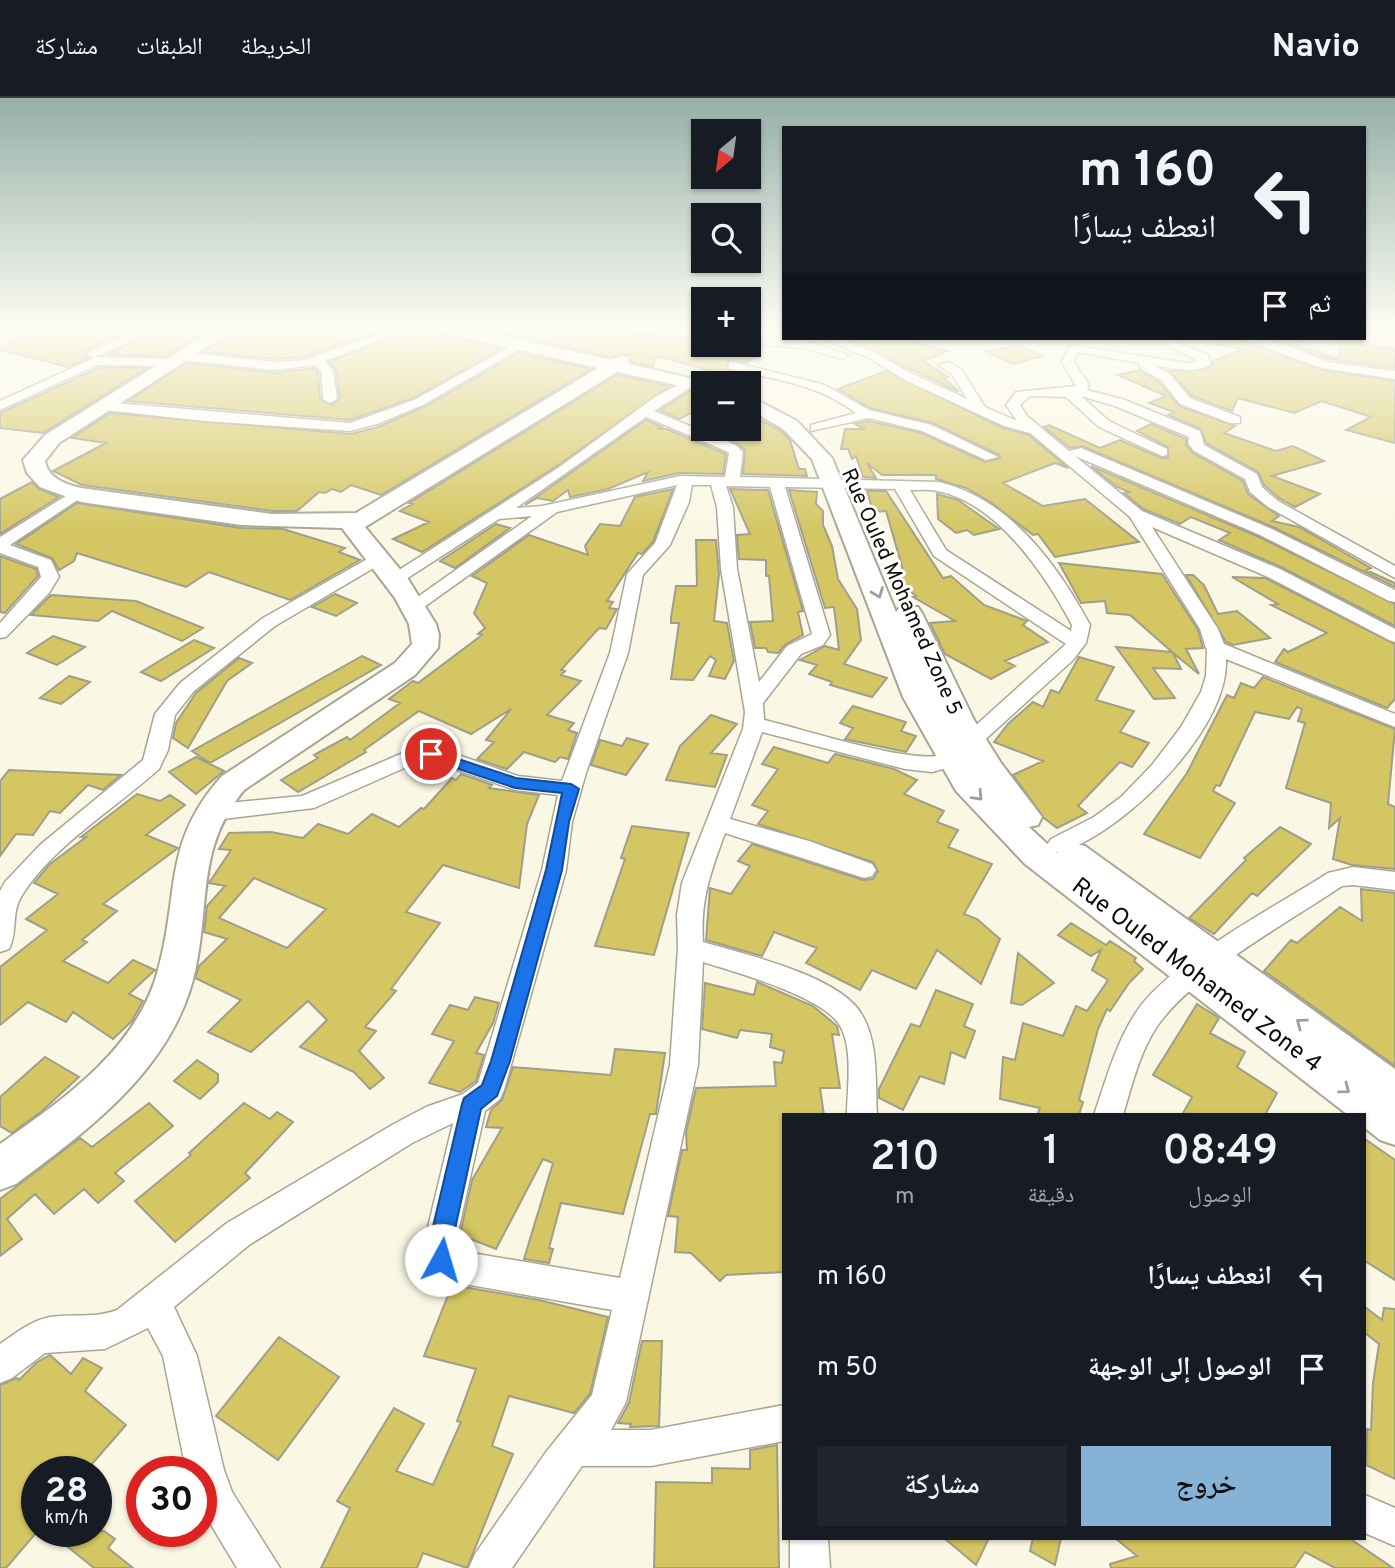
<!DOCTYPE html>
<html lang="ar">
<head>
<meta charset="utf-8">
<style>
	:root { --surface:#171b24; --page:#20242c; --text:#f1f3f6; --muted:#9ea1a6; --line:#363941; --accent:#86b2d6 }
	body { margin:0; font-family:Overpass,"Noto Naskh Arabic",sans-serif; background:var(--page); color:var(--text); direction:rtl; height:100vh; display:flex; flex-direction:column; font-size:26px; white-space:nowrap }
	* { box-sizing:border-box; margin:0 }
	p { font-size:23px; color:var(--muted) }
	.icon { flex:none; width:38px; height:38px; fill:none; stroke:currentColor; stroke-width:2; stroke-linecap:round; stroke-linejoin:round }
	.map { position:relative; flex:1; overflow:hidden; direction:ltr }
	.drawer { position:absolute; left:782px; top:1015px; width:584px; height:427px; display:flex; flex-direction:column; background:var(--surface); border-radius:0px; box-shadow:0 2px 5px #0004; direction:rtl }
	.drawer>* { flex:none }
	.hud { position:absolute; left:782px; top:28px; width:584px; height:214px; border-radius:0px; box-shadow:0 2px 5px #0004; direction:rtl; background:#171b24; color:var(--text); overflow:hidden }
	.needle { width:46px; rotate:209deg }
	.buttons { position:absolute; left:691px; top:21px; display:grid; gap:14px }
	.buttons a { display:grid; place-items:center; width:70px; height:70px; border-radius:0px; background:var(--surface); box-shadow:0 2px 5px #0004; font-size:35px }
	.speed { position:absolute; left:21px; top:1358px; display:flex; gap:14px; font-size:35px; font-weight:700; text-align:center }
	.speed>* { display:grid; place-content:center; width:91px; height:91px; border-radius:50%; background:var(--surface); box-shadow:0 2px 5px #0004; line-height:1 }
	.speed small { font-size:18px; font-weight:400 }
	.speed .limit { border:10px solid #d22; background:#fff; color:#111 }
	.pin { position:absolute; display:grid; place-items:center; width:60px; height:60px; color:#fff; margin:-30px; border:4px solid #fff; border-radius:50%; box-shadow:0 2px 7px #0007 }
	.me { position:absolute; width:77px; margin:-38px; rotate:6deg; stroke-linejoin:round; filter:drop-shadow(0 0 5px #0008) }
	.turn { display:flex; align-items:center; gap:24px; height:147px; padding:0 35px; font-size:32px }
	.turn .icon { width:91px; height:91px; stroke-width:2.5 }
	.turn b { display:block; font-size:49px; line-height:60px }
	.then { display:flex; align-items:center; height:66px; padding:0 35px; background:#0003; gap:14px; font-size:26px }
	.eta { display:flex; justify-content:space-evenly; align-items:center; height:119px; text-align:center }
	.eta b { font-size:42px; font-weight:600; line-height:49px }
	.cta { display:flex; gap:14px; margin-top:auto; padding:14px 35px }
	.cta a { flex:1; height:80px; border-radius:0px; background:var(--accent); color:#111; font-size:28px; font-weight:600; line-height:80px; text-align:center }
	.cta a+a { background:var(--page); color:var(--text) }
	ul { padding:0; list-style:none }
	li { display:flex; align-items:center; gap:21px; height:91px; padding:0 35px }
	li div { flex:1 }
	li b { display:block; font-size:26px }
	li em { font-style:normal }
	header { display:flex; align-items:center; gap:42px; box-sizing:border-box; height:98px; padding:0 35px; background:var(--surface); border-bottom:2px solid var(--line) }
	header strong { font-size:33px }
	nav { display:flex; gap:38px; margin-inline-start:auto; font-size:24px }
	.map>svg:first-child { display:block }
	.building { fill:#d4c662; stroke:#a09e8b; stroke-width:2; fill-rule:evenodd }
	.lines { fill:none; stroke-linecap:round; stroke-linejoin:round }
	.street-casing { stroke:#a8a693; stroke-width:3 }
	.secondary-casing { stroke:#a8a693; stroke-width:4 }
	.street { fill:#fff; fill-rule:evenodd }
	.secondary { fill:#fff; fill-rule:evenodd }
	.oneway { stroke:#9f9e9c }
	.route { fill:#1a73e8; stroke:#114b97; stroke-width:2 }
	.labels { text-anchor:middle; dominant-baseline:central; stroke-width:6; stroke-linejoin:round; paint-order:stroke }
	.far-street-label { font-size:21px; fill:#0e0d07; stroke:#fff }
	.street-label { font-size:24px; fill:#0e0d07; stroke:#fff }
</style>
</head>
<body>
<header>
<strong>Navio</strong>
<nav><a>الخريطة</a><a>الطبقات</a><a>مشاركة</a></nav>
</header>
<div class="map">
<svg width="1395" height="1470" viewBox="0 0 1395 1470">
	<rect width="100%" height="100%" fill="#faf8e4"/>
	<path class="building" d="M36 229H140L89 251 85 257 89 260 68 269 1 252Z
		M166 229H213L166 258 107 257Z
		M241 229H388L304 259 275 261 204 254Z
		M416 229H429L439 237 501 251 413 300 350 322 128 303 187 265 275 275 314 270 318 274 320 301 331 307 340 301 336 272 329 264Z
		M477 229H606L614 235 691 241 704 247 757 256 747 265 727 263V273L734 275 729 278 657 258 653 269 631 264 628 256 611 259Z
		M844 240 902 241 948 253 923 263 948 279 944 280 959 294Z
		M1218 240H1235L1321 272 1395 283V345L1346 332 1371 319 1322 303 1294 315 1238 300 1232 313 1192 298 1169 273 1205 272 1213 267V263L1241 252 1217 246Z
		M1267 240H1301L1296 246 1339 261 1342 240H1361V247L1395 251V270L1329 261Z
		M1018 247 1043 258 1013 266 986 254Z
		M519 255 591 271 381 397 351 387 341 394 332 391 325 395 319 394 297 413H272L82 387 53 373 106 345 72 340 110 315 351 336 378 329 424 309Z
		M98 270H147L43 335 0 330V315Z
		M1139 272 1159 284 1179 308 1235 328 1224 335 1276 353 1293 348 1324 363 1272 378 1320 396 1295 409 1280 401 1264 387 1258 374 1206 345 1201 331 1168 317 1174 314 1149 305 1166 298 1118 277Z
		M886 273 1003 330 1029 337 1068 370 1055 365 1003 385 1043 408 1085 401 1139 444 1055 459 1038 436 1033 437 989 403 966 390 936 381V377H882L867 365 876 380 863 379 856 358 852 361 848 351H841L845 331H865L855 326 869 323 921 335 985 364 1000 360 999 357 933 325 870 310 838 291Z
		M617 277 670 288 557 368 422 454 393 441 429 424 400 413 412 406 409 405Z
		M690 293 704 296V309L679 321 660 312Z
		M749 316 781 333 790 342 799 371H805L807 378 743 376 745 352 737 345 704 331H733L749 337Z
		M646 322 662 329 657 331H667L726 356 723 376 679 375 643 383 648 374 608 391 570 399 568 392 553 403 537 400 525 407Z
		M1151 326 1186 341V347L1193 355 1243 383 1248 396 1279 418 1272 423 1299 429 1371 470 1366 472 1395 485V489L1273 429 1082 348 1070 350 1044 329 1049 327 1100 350 1120 342 1161 360H1168V349L1137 333Z
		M1091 368 1259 439 1395 506V528L1281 469 1219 442 1230 435 1191 419 1180 426 1143 411 1124 395 1129 394 1117 389Z
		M32 384 39 391 59 399 0 436V401Z
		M673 391 653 444 642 456 638 455 607 503 613 504 609 510 617 511 606 531 599 530 561 572 565 573 561 577 581 583 547 617 574 625 568 632 577 635 568 661 560 659 555 664 524 654 507 671 477 661 494 644 486 642 511 611 471 636 419 613 364 652 366 654 298 694 281 682 318 660 314 657 347 639 350 642 400 605 389 601 413 583 418 585 482 537 478 536 485 530 474 515 487 485 472 478 529 437 588 457 585 448 600 426 620 428 635 399Z
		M730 391 768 392 803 513 798 514 803 537 786 546 778 555 768 554 766 550H755L750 524 773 523 769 478H766V462L739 461 737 437 750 436Z
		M789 392 817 394 816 406 823 413V427L832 448 838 481 857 511 861 542 844 566 887 580 872 599 830 587 832 584 809 576 817 567 800 562 825 548 839 552 834 509 825 510Z
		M867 393H886L943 480 951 478 984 507 1027 523 1023 527 1048 544 1005 563 1015 568 991 581 945 556 930 525 955 523 913 499 916 498 889 475 903 472 886 413 873 414Z
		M937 396 958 402 999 431 974 437 967 432 956 435 938 421Z
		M77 405 241 430 283 431 345 450 339 454 360 462 290 502 209 474 186 489 77 455 74 463 59 472 52 460 16 446Z
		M496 426 510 430 455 470 440 463Z
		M696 442H716L719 476 714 523 727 525 734 563 725 581 709 578 716 562 710 558 693 582 671 581 679 525H671V520L676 488H697Z
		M0 458 36 471 38 478 5 515 0 514Z
		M1059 465 1162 476 1198 532 1203 550 1186 551 1199 576 1173 555 1181 571 1153 570 1175 600 1154 601 1116 549 1172 554 1130 517 1107 515 1105 503 1081 505Z
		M1186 477H1193L1204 487 1218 516 1237 513 1270 540 1233 547 1226 544Z
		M1232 479 1265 480 1395 546V601L1387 610 1275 564 1284 551 1288 554 1327 535 1271 507 1278 506Z
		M335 496 357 505 336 518 312 509Z
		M51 497 136 503 203 530 182 543 112 513 98 523 31 517Z
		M53 538 85 549 57 567 27 555Z
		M194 542 214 550 161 583 141 574Z
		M362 558 381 567 210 665 192 653Z
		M1079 559 1114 569 1096 602 1134 613 1120 634 1149 645 1132 669 1120 664 1078 708 1087 715 1057 730 1044 720 1013 677 1043 663 994 644 1008 626 1033 604 1043 609 1051 592 1059 595Z
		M239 560 252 565 227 583 188 650 173 640 176 625 196 595Z
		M69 578 90 584 61 606 40 600Z
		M1263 579 1395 631 1388 706 1395 709V771L1352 767 1333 761 1340 720 1329 730 1331 705 1286 690 1305 625 1298 623 1302 611 1297 609 1289 621 1255 614 1220 688 1216 687 1213 693 1235 705 1200 760 1144 736 1187 675 1227 597 1234 600 1241 585 1254 590Z
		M853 608 906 624 901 633 916 638 906 654 845 641 853 630 840 625Z
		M711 617 737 626 711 655 727 657 715 689 666 682 680 648Z
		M627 640 648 646 626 677 591 667 600 642 622 648Z
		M774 649 828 665 835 656 894 671 917 682 904 696 944 713 937 724 958 732 948 749 992 766 964 816 977 821 1000 841 981 886 937 852 916 891 872 872 860 892 806 865 817 850 774 834 762 858 706 842 710 790 731 796 750 768 738 763 752 746 863 782 873 781 878 773 873 764 758 726 768 713 752 707 778 671 762 666Z
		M196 659 224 673 196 696 169 674Z
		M9 672 99 676 121 677 103 692 88 687 60 715 50 713 33 737 16 736 0 758V683Z
		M461 676 492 687 489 690 539 697 527 726 519 790 443 767 406 814 440 825 391 891 396 893 365 929 376 933 359 953 384 980 370 991 354 974 300 949 327 922 308 903 251 954 208 934 241 902 195 880 199 868 227 841 204 834 207 808 225 788 209 785 231 752 219 751 229 735 271 734 303 740 318 726 348 736 372 716 399 729 421 710 424 711 452 680 456 682ZM254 780 326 811 287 850 219 820Z
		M137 696 160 703 170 697 185 707 146 737 178 750 103 806 117 813 82 842 87 844 63 863 108 885 133 862 155 872 129 896 143 903 132 923 113 941 73 914 66 924 28 904 0 927V869L47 832 26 821 58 796 34 785 50 766 86 739H81Z
		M632 728 689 735 654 857 595 848 625 761 621 760Z
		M1280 729 1311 746 1257 798 1252 795 1214 836 1189 820 1246 762 1244 760Z
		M1361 791 1395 795V968L1264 873 1291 842 1297 845 1340 809 1362 823Z
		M1071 825 1106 847 1110 843 1136 860 1134 863 1143 871 1129 885 1110 913 1107 911 1098 931 1079 1002 1083 1004 1079 1017H1037L1040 1010 1000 1001 1003 959 1015 962 1023 925 1063 938 1076 908 1087 913 1108 882 1092 872 1101 852 1091 858 1058 837Z
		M1018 855 1054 885 1022 907 1011 905Z
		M757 884 813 908 837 928 839 937 832 936 840 990H820L824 1017H784V1174L726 1177 720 1183 691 1155 675 1154 678 1119 668 1118 682 1052H687L686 1034 696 990 776 988 774 964 782 965 784 953 770 949 772 936 740 932 737 940 702 931 705 885 754 897Z
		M936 892 973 906 964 928 975 933 965 960 951 954 944 986 920 978 903 1012 879 1000V991L911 926 920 929Z
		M475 899 499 905 493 925 476 955 484 957 476 983 460 994 429 985 454 943 432 936 450 907 468 912Z
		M1197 906 1219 920 1210 935 1245 954 1237 969 1277 995 1265 1017H1182L1192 999 1153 977Z
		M615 951 665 955 656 1016H650L623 1116 561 1105 549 1150 553 1151 549 1165 524 1161 553 1065 543 1061 496 1151 460 1137 472 1082 502 1030 486 1029 491 1012 502 1002 513 969 611 977Z
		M45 959 79 979 42 1013 12 1035 0 1028V999Z
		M197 962 218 976V984L200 1001 174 983Z
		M149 1005 173 1028 115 1075 124 1083 98 1105 84 1091 54 1116 35 1096 7 1121 22 1141 0 1158V1101L80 1040 92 1049Z
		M244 1005 270 1021 277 1014 293 1024 245 1075 250 1080 175 1144 135 1103 191 1057 189 1055Z
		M1365 1041 1395 1062V1182L1365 1163Z
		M452 1187 539 1202 608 1219 590 1296 574 1315 509 1298 492 1348 513 1356 467 1470 423 1455 417 1470H321L350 1410 337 1403 394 1310 424 1326 396 1373 433 1387 461 1324 457 1323 476 1271 424 1258Z
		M1365 1209 1382 1222 1384 1210 1395 1211V1381L1366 1367 1367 1331 1371 1332 1373 1285 1379 1246 1365 1235Z
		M279 1239 339 1279 278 1362 216 1318Z
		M642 1243H662L659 1328 630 1329 631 1326 618 1325 629 1305Z
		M50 1257 71 1276 83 1260 102 1270 85 1293 126 1327 85 1374H37V1434L6 1470H0V1287L17 1280 19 1282 36 1265Z
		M777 1347 779 1470H654L656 1384 712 1385V1370L750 1371V1352Z
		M48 1433H104L115 1441 108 1450 133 1470H94Z
		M944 1440H989L976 1467Z
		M1033 1440H1061L1055 1467 1030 1453Z
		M1115 1440H1349L1393 1470H1335L1305 1454 1294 1470H1111L1110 1466 1137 1458Z"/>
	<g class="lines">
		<g class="street-casing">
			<path id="street" d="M11 229H24L0 248V238Z
				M148 229H164L95 259 170 261 176 265 174 268 97 267 0 312V303L94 260 88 256 90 253Z
				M397 229H414L325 263 333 272 337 301 330 305 323 301 321 273 315 267 275 272 180 262 174 258 180 254 275 264 305 262Z
				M609 229 704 232V239L614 232Z
				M749 238 806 243 848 257 842 261 805 250 749 246Z
				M821 240C857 238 886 263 917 278 934 286 951 293 967 301L952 276 938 267 948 264 961 271 985 309 1017 323 1006 307 1016 294 1076 288 1062 264 1070 247 1187 265 1198 263 1153 240H1168L1208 257 1211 266C1195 277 1171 270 1153 267L1170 276 1190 300 1240 319V325H1230L1180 306 1161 282 1140 270 1139 265 1078 254 1074 264 1089 286 1087 292 1125 302 1200 333 1204 347 1257 376 1262 389 1278 403 1395 468V480L1268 409 1250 394 1245 381 1194 353 1188 345 1189 339 1115 308 1081 298 1109 323 1167 351V357L1162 358 1099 329 1066 299 1030 298 1020 307 1027 318 1069 353 1081 350 1272 431 1395 492V504L1389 503 1260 437 1075 358 1142 413 1280 471 1395 531V544L1389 542 1268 479 1152 429 1218 531 1224 546 1395 616V629L1226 561C1229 627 1141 714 1086 743 1074 749 1064 757 1051 753L1047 747 1051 741 1094 719 1121 699 1152 667 1181 629 1201 594 1206 578 1207 553 1200 531 1130 419 1030 335 1004 328 907 283 869 260Z
				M1238 240 1274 243 1328 264 1395 273V281L1322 270Z
				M524 241 534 243 423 307 377 326 350 333 204 323 104 312 97 308 104 304 350 325 414 302Z
				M733 264 825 287 869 312 932 327 998 359 986 362 922 333 869 320 811 333V327L856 315C818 286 774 281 729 271V265Z
				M689 281 693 282V288L654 313 736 347 743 354 740 379 939 384C1010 401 1057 466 1090 527L1086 545 1073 562 957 667 932 674 905 671 762 634 730 721 809 743 872 766 876 772 872 778 864 780 725 735C711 773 700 803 703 844 744 856 841 878 862 917 879 946 875 984 877 1017H847C847 991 854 949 839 926 821 898 735 874 703 864L698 967 626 1304 611 1332H651L784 1307V1343L651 1368H582L512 1470H469L475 1456 546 1354 592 1297 612 1212 447 1183 430 1173 422 1154 453 1025 412 1045 249 1147 174 1209 197 1258 224 1372 232 1394 280 1470H237L201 1410V1374L186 1372 163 1258 148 1230 105 1251 45 1255 12 1280 0 1285V1246C16 1235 30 1223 50 1219 72 1215 95 1221 117 1212L227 1125 392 1027 426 1009 463 996 478 985 542 772 558 697 515 692 437 665 420 663 314 710 207 723 199 720 196 715 199 710 207 707 302 698 417 649 447 653 518 678 562 683 610 555 627 476 655 445 677 387 557 414 420 512 414 513 405 508 532 418 499 421 400 485H388L385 481 558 370 655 299ZM646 319 726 353 729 355 725 379 680 378 542 408 516 410ZM692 387H711L717 409 721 471 745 614 743 631 682 785 677 817 678 850 670 967 620 1180 454 1152 485 1013 500 1001 504 992 566 772 572 724 586 675 628 555 643 477 670 447 689 404ZM726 388 770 389 812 536 787 548 759 584 737 471 733 409ZM785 389 895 391 934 458 1066 546 943 657C909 666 803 631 764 622L763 605 801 556 823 547 830 537ZM910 392C919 392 929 391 937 393 997 404 1046 478 1072 527L1071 533 946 452Z
				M77 391 82 393V399L10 447 51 462 59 479 49 495 6 539 0 540V525L41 479 38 469 0 455V439Z
				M378 455 386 460 384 464 275 528 194 593 175 617 168 652 159 671C117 709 50 750 21 799 11 816 18 834 9 851L0 854V793L5 784 40 747 143 662 155 616 180 585 263 520Z
				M1353 769 1395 774V792L1353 787 1342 788C1287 825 1195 875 1158 927 1140 953 1132 987 1123 1017H1094C1106 982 1116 944 1137 913 1171 863 1275 809 1328 775Z
				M1365 1397 1395 1410V1448L1365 1435Z
				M790 1440H828L830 1470H790Z"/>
		</g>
		<g class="secondary-casing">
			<path id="secondary" d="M218 229H238L59 345 45 363C48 380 65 386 81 390L272 416 356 415 598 270 440 234 432 229H464L611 262 622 258 628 259 629 266 711 285H704V293L617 274 365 429 408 481 436 526 439 537 438 550 415 577 244 692C197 749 210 802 196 869 176 968 91 1030 16 1086L0 1092V1046C64 1001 137 951 158 872 180 794 162 745 222 678L395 565 412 546 409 526 395 500 342 430 241 427 81 404 40 389 27 375 23 362 45 337Z
				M749 298 797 323 832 360 896 514 900 509H918L922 515 974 622 1001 665 1042 719 1038 727 1029 729 1057 755 1061 748 1073 745 1085 748 1395 971V1047L1380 1042 1365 1030V1017H1348L1025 766 956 693 903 599 812 361 783 331 749 311Z"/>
		</g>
		<use href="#street" class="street"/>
		<use href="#secondary" class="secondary"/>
	</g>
	<defs><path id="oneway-chevron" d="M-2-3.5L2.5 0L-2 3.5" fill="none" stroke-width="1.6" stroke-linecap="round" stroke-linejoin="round" transform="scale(1.75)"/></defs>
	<g class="oneway">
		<use href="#oneway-chevron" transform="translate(878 495) rotate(69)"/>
		<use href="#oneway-chevron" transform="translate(978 698) rotate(47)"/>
		<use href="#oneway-chevron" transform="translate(1301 925) rotate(-143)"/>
		<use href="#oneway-chevron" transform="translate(1345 991) rotate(37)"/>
	</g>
	<linearGradient id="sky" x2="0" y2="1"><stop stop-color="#95b0a7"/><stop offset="0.53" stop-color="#fdfcf3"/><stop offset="1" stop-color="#fdfcf3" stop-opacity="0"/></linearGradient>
	<rect width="1395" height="435" fill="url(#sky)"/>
	<path class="route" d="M431 652 516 680 571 686 579 691 569 724 562 772 510 963 497 998 481 1011 450 1154 452 1162 449 1170 441 1174 433 1170 427 1154 462 1006 464 1000 482 987 491 963 546 772 562 695 515 690 426 660 424 656Z"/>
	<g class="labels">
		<g class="far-street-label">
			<text transform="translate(901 494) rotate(66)">Rue Ouled Mohamed Zone 5</text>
		</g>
		<g class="street-label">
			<text transform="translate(1196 878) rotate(37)">Rue Ouled Mohamed Zone 4</text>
		</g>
	</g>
</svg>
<div class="buttons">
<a><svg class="needle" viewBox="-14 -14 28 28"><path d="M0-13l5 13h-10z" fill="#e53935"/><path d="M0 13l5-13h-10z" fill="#9ea1a6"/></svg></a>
<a><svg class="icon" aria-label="search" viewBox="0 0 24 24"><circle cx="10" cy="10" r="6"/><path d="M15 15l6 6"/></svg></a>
<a>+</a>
<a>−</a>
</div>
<div class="speed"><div>28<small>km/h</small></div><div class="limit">30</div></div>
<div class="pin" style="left:431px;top:656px;background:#d93025"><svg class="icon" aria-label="arrive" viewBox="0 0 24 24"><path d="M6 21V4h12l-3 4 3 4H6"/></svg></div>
<svg class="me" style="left:441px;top:1162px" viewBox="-20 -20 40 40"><circle r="19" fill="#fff"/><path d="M0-13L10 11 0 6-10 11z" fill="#1a73e8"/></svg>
<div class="hud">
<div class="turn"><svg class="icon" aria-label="left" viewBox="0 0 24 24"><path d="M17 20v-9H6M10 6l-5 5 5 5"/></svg><div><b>160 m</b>انعطف يسارًا</div></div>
<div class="then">ثم<svg class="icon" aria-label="arrive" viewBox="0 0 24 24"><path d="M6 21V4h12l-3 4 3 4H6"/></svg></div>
</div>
<section class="drawer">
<div class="eta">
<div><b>08:49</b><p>الوصول</p></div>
<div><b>1</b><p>دقيقة</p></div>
<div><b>210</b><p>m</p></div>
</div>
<ul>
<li><svg class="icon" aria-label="left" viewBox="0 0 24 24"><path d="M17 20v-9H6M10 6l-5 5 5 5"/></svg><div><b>انعطف يسارًا</b></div><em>160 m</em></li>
<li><svg class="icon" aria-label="arrive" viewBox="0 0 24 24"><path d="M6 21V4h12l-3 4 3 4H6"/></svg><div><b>الوصول إلى الوجهة</b></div><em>50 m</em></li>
</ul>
<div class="cta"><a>خروج</a><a>مشاركة</a></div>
</section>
</div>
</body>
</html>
